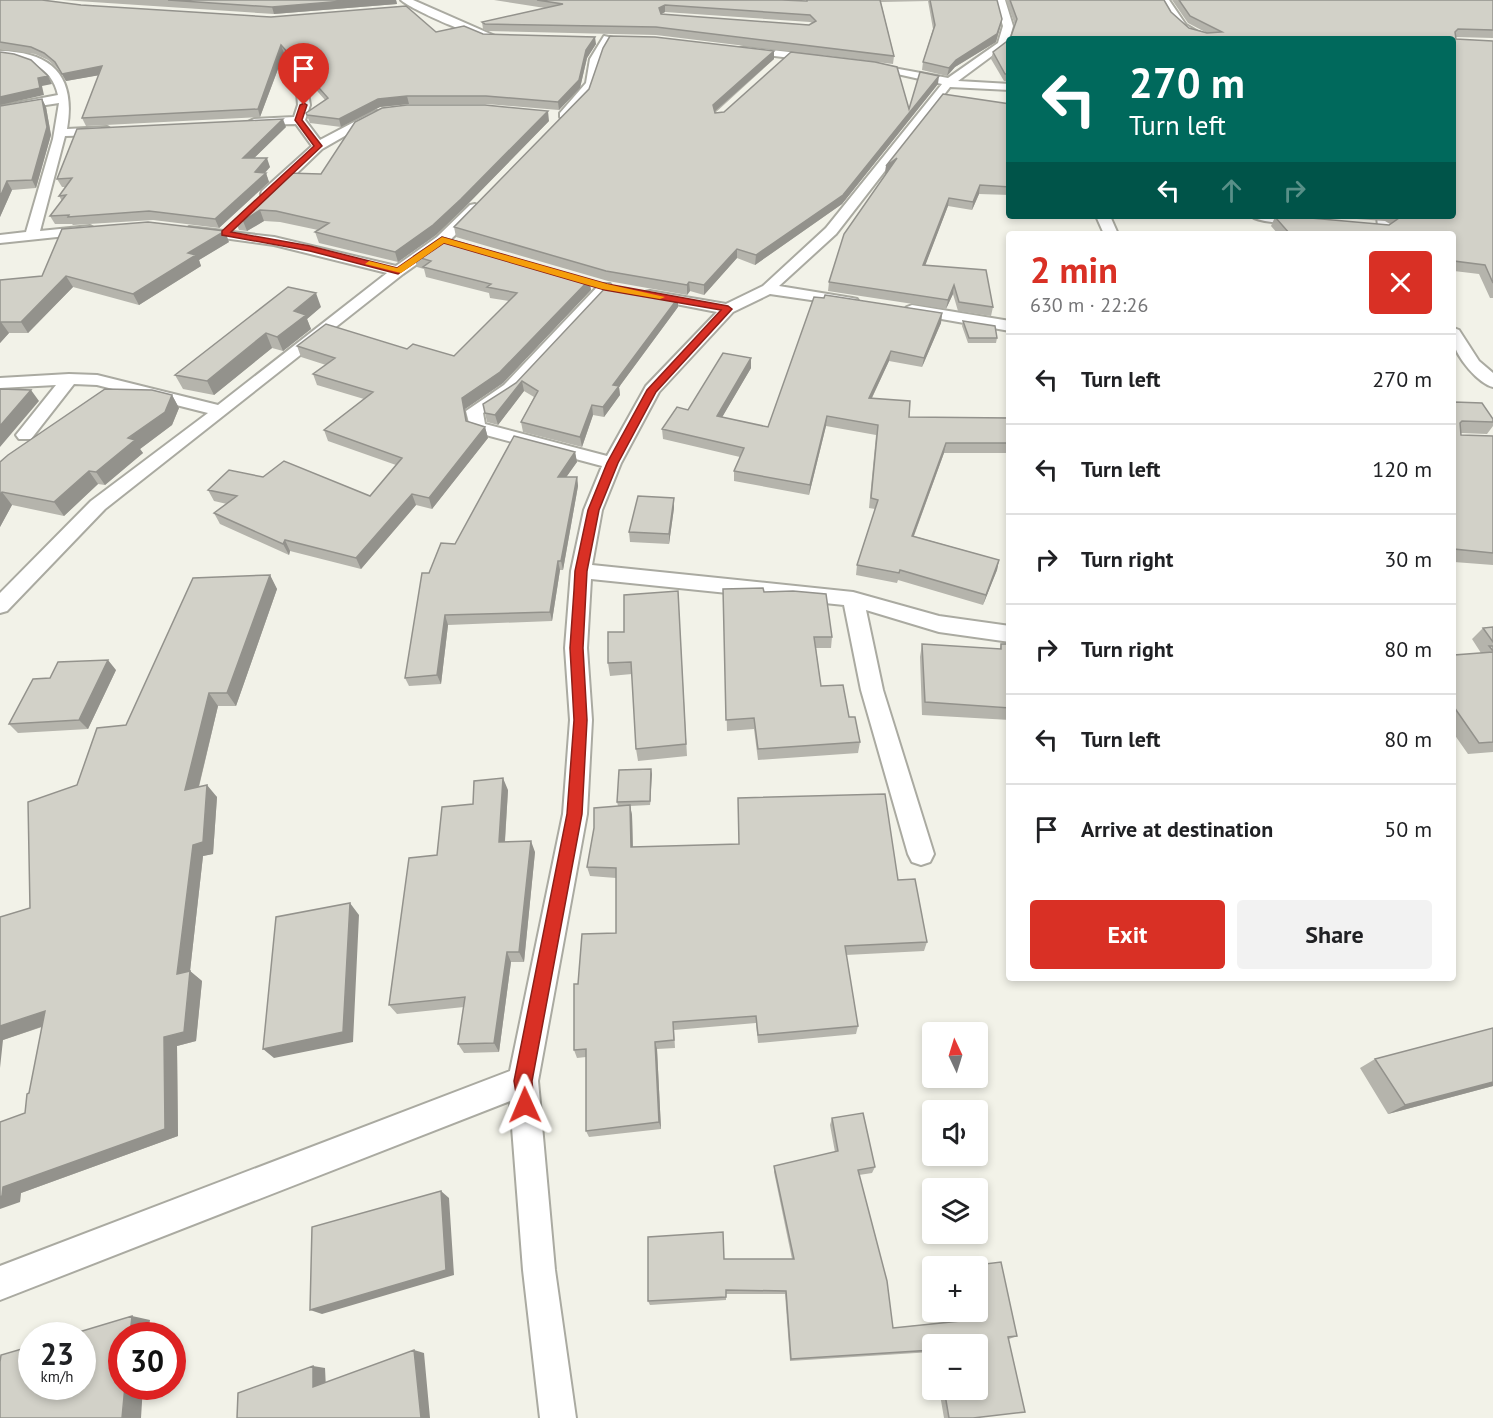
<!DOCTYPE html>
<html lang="en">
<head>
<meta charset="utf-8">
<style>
	:root { --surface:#fff; --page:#f2f2f2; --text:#202124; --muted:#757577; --line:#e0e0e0; --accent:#d93025 }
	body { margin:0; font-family:"PT Sans",sans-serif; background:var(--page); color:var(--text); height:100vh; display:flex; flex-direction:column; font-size:22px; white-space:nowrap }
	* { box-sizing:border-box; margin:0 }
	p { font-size:20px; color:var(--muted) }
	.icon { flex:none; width:33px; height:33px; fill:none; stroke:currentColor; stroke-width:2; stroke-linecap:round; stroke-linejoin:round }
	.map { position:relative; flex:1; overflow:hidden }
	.sheet { position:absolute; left:1006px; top:231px; width:450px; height:750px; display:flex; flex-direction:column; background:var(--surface); border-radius:6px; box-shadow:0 3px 9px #0003 }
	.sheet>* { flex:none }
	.hud { position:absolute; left:1006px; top:36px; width:450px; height:183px; border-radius:6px; box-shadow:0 3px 9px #0003; background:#00695c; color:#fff; overflow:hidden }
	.needle { width:39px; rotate:356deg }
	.buttons { position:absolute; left:922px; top:1022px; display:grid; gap:12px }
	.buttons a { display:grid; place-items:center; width:66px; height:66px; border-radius:6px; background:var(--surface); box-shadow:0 3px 9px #0003; font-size:30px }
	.speed { position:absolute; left:18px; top:1322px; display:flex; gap:12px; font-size:30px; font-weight:700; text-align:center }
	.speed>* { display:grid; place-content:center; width:78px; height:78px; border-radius:50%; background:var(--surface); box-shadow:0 3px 9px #0003; line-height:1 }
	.speed small { font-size:15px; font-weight:400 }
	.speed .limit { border:9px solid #d22; background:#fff; color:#111 }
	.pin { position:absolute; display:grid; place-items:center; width:51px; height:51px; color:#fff; margin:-62px -26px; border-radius:50% 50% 50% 0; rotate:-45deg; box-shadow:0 0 6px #0007 }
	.pin .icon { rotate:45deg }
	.me { position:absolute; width:66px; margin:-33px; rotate:359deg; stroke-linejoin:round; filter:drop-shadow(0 0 4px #0008) }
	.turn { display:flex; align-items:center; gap:21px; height:126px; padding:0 24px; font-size:27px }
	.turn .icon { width:78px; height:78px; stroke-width:2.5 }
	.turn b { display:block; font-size:42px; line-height:51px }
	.lanes { display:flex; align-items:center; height:57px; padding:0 24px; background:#0003; justify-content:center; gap:30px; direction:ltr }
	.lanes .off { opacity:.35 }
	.round { display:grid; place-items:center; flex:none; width:63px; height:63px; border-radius:6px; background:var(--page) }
	.headline { display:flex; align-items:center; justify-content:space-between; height:102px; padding:0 24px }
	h1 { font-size:36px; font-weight:800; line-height:45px; color:var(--accent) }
	.primary-button { display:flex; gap:12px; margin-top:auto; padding:12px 24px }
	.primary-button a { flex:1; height:69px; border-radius:6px; background:var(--accent); color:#fff; font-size:24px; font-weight:800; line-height:69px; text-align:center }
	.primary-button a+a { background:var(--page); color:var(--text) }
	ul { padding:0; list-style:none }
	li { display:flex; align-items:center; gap:18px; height:90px; padding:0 24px; border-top:2px solid var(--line) }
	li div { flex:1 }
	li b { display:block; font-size:22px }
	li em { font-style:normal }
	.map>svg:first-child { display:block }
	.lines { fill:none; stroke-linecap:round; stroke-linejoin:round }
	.street-casing { stroke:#aaaaa1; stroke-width:4 }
	.street { fill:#fff; fill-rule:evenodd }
	.wall { fill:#b5b4ac; fill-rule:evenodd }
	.shaded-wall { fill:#93928c }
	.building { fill:#d2d1c8; stroke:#93928c; stroke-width:1.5; fill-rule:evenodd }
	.route { fill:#d93025; stroke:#8d1f18; stroke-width:1.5 }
	.slow { fill:#f59e0b }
</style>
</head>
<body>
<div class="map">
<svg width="1493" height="1418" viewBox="0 0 1493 1418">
	<rect width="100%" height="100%" fill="#f2f2e8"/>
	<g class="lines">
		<g class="street-casing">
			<path id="street" d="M401 0H413L495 36C485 43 412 10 401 0Z
				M995 0H1005L1013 26 1008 44 958 81 1010 84V90L950 87 836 234 779 286 852 298 857 299 859 302 857 305 852 306 770 294 733 312 659 392 621 463 602 510 592 565 853 592 939 616 1010 626V642L939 632 866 610 883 690 934 854 930 862 921 865 912 862 908 854 861 690 844 605 591 579 587 648 592 720 587 814 538 1081 555 1270 576 1418H540L523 1270 510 1101 0 1300V1266L510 1071 563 814 570 720 565 648 571 571 584 510 602 466 471 431 466 411 504 385 600 284H610L612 287 610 290 516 391 483 413 485 424 607 456 646 386 717 312 645 298 643 295 645 292 650 291 726 304 763 286 826 228 942 84 866 67V63L948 78 998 43 1003 26Z
				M1159 0H1169L1186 25 1198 32 1217 39C1183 39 1176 27 1159 0Z
				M604 36 613 38 600 59 596 83 568 117H560V113L586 83 590 59Z
				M744 47 816 55 821 58 816 61 740 52V48Z
				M0 51C53 52 76 77 67 129L107 127 113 131 107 135 65 136 40 231 90 226 97 230 95 233 0 243V235L26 232 53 139 59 103 0 112V106L58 95C52 66 25 57 0 57Z
				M301 77 306 80 310 105 305 120 320 140 373 112 377 111 383 114 322 149 272 197H262L261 194 262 191 312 146 296 124 254 125 248 122 254 119 294 117 298 105 296 80Z
				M475 204 482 208 480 211 447 243 403 274 105 509 7 611 0 613V593L91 501 208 413 97 385 74 384 31 439H19L16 435 56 385 0 388V378L69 374 97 375 218 405 387 273 274 245 194 234 187 230 189 227 274 237 396 266 437 237 470 205Z
				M1096 216H1110L1118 234H1104Z
				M1251 216H1304L1311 220C1303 226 1259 223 1251 216Z
				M1377 216H1391L1392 227 1397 234H1383L1378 227Z
				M912 305 1010 321V331L907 313 904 310 907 307Z
				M1454 328 1459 330 1479 361 1493 373V387C1479 384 1456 357 1454 343 1453 339 1454 332 1454 328Z"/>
		</g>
		<use href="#street" class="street"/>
	</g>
	<path class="wall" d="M0 0 81 5 436 32 483 34 596 44 587 58 580 88 559 110 487 104H409L380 107 341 127 310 123 306 113 325 100 284 53 260 117 86 126 82 118 99 75 66 81 59 70 48 60 35 54 0 49Z
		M62 0H396L397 4 274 14Z
		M494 0H782L807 1V0H997L1001 26 996 42 955 67 947 76 922 70 923 62 933 29 928 1 881 2 894 56 893 64 656 35 487 31 483 29 482 22 545 8ZM665 12 810 22 812 23 809 25 661 14Z
		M1006 0H1164L1171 12 1189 28 1207 33 1188 23 1172 0H1493V38L1456 37V39L1493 41V298H1490L1479 274 1454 271V234H1278L1271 226 1275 217 1389 225 1390 224 1385 221 1314 216H1454V39L1011 38 1015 25Z
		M1010 39V82L1004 81 991 59 993 52Z
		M774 51V59L715 113 909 109 938 84 842 204 755 265 737 258 704 295 690 291 687 295 608 281 456 237 454 227Z
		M42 99 46 107 51 135 36 188 12 190 0 217V106Z
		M1010 104V195L979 194 972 210 948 206 925 265 993 307 991 316 958 311 953 294 946 309 828 291 829 282 887 173 885 174 886 166Z
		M549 121 463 209 436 235 398 262 319 243 315 232 318 230 280 222 264 221 247 231 239 230 235 220 321 174Z
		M286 127 254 158 270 167 265 173H266L269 182 219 228 153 220 73 225 72 224H55L50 216 62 201 59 196 65 187H62L57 179Z
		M229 242 199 260 201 266 139 305 73 287 28 333H9L0 343V280L42 276Z
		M414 256 589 280 591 290 503 383 465 409 467 421 485 427 488 438 432 509 416 505 361 569 290 551 289 555 220 524 214 513 227 504 214 501 208 490 263 477 370 496 396 465 328 441 324 430 364 399 317 385 313 374 326 365 301 357 297 346 407 349 454 356 509 301 490 298 489 293 426 277 424 269 417 267Z
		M321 307 307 319 311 329 283 351 272 348 214 395 183 389 175 375Z
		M678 307 619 387 620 395 604 417 593 415 582 447 523 432 521 422 534 397 524 391 498 425 487 422 485 413 516 383Z
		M942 313 941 323 922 367 889 361 872 398 909 417 1010 418V453H944L914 536 999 560 997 570 983 605 898 580 897 583 856 575 857 565 875 509 869 508 876 435 826 426 809 495 734 481V471L740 457 663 439 662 429 688 410 751 358V368L722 417 768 427Z
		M963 321 997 338 996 343H968L962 326Z
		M172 395 179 408 172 425 140 449 143 453 105 485 98 484 64 516 12 505 0 527V462Z
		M1454 402 1493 419V426L1487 434 1461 433V435L1493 436V565L1454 562Z
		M575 452 577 462 566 477H577L578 486 563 570H560L552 621 448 625 441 684 409 686 405 678 429 573 455 544Z
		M674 508 669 544 630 542 629 532Z
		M270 575 277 589 236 706H218L199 787 217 797 213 854 203 856 190 971 202 981 196 1041 177 1046 178 1136 21 1193 20 1202 25 1113 42 1027 3 1040 0 917 30 908 77 785 126 725Z
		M723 589 764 592 832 637 831 648H816L821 686 849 717 860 742 858 753 758 760 754 729 727 731Z
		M678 591 687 756 638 761 636 749 632 674 610 676 608 663 624 632Z
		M1493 627V752L1468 754 1454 734V655L1481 653 1472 639 1483 628Z
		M922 644 1000 649 1001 644H1010V720L922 715 920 657Z
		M116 670 88 729 18 733 9 724 50 678Z
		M651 769 650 805 630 806 632 815 633 847 898 880 927 942 924 951 846 955 858 1026 856 1034 758 1043 756 1023 674 1030 675 1048 657 1049 661 1129 589 1137 586 1131V1057L577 1058 574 1050 578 984 616 933V878L590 876 587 867 618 806 617 802Z
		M508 790 505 842 535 852 524 962H511L499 1052 464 1053 458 1044 464 1007 397 1014 389 1005 437 855 473 804Z
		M1493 1028V1086L1388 1114 1360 1068 1375 1059Z
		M832 1118 875 1167 872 1173 859 1175 893 1328 964 1320 962 1311H978L1017 1336 1009 1339 973 1418H944L939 1389H978L933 1344V1357L932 1352 790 1361 785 1294H726V1300L650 1305 648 1301 725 1259H792L774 1172V1166L835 1152 830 1125Z"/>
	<path class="shaded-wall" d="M355 0H396L397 4 274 14 272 7Z
		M665 5V12L660 15 659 8Z
		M1002 19 996 42 955 67 947 76 949 68 956 60Z
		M595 37 596 44 587 58 580 88 559 110 558 102 586 50Z
		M281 45 284 53 260 117 258 109Z
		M774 51V59L713 113V105Z
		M102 66 106 74 66 81 62 74Z
		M48 76 52 84 42 86 44 95 0 105V97L38 78Z
		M939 76 938 84 842 204 755 265 756 255 843 195Z
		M407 96 409 104 380 107 341 127 339 119 378 99Z
		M42 99 46 107 51 135 36 188 32 180Z
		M548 111 549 121 463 209 436 235 398 262 395 252Z
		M283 119 286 127 246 166 243 158Z
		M267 158 270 167 260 178 266 173 269 182 219 228 215 219Z
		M897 158 896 166 885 174 886 166Z
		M7 181 12 190 0 217V197Z
		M980 185 979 194 972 210 973 202Z
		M949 198 948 206 922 274 923 265Z
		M260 210 264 221 247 231 243 221Z
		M225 231 229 242 199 260 201 266 139 305 133 294 188 253Z
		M737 249V258L704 295V285Z
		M66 276 73 287 28 333 21 322Z
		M589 280 591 290 503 383 465 409 469 432 462 398Z
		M689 282 690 291 687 295V285Z
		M954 285 953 294 946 309 948 300Z
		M316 293 321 307 307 319 311 329 283 351 277 337 294 311Z
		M678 298V307L619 387 620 395 604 417 603 407 613 385Z
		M942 313 941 323 922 367 924 358Z
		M1 322 9 333 0 343V323Z
		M266 333 272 348 214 395 207 381Z
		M891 351 889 361 867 408 869 398Z
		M751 358V368L717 426V416Z
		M522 381 524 391 498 425 495 415Z
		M31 390 39 401 0 447V426Z
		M172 395 179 408 172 425 140 449 143 453 105 485 96 472Z
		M592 405 593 415 582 447 580 437Z
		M827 416 826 426 809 495 810 485Z
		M485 427 488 438 432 509 429 498Z
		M946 443 944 453 910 546 912 536Z
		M575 452 577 462 560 486 558 477Z
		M89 471 98 484 64 516 54 502Z
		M577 477 578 486 563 570 561 561Z
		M2 492 12 505 0 527V495Z
		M412 494 416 505 361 569 356 558Z
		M674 498V508L669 544V534Z
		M285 540 290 551 289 555 283 544Z
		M999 560 997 570 983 605 986 595Z
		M558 561 560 570 552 621 550 612Z
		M270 575 277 589 236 706 227 693Z
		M445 615 448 625 441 684 437 675Z
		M108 660 116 670 88 729 79 720Z
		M209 693 218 706 195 802 185 790Z
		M651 769 652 774 650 805V801Z
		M503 778 508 790 504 854 499 842Z
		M207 785 217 797 213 854 203 856 190 971 202 981 196 1041 177 1046 178 1136 21 1193 20 1202 0 1209V1197L3 1187 164 1037 177 974 193 845Z
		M630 805 632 815 633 857 631 847Z
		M531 841 535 852 524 962 519 952Z
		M350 903 359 915 353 1042 274 1058 263 1049Z
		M507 952 511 962 499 1052 494 1043Z
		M45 1011 61 1020 3 1040 0 1068V1026Z
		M655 1042 657 1049 661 1129 659 1122Z
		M1493 1082V1086L1388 1114 1405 1105Z
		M441 1191 449 1198 454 1275 322 1314 310 1310Z
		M132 1316 150 1320 148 1335H130Z
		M414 1350 424 1353 430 1418H421Z
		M313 1366 325 1368 326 1389 313 1387Z
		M125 1386H143L141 1418H122Z"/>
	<path class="building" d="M0 0H42L81 5 271 17 406 6 436 32 464 26 483 34 595 37 586 50 579 80 558 102 486 96H407L378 99 339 119 307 115 306 113 328 98 281 45 258 109 82 118 102 66 62 74 55 62 44 53 31 47 0 42Z
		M168 0H355L272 7Z
		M537 0H782L807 1V0H880L894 56 656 27 485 24 482 22 563 4ZM665 5 810 15 816 21 809 25 661 14 659 8Z
		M930 0H997L1002 19 997 34 956 60 949 68 923 62 935 25Z
		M1010 0H1164L1171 12 1189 28 1207 33 1222 32 1190 16 1179 0H1493V30L1458 29 1455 32 1456 39 1493 41V283L1485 265 1454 261V234H1290L1275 217 1288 216 1389 225 1399 218 1396 216H1454V39H1010L1017 19Z
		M610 36 655 37 774 51 713 105 715 113 724 112 791 52 875 62 897 67 909 109 920 72 939 76 843 195 756 255 737 249 704 285 689 282 687 285 606 271 454 227 589 89 603 48Z
		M1010 39V74H1005L993 52Z
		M0 52 14 54 31 60 48 76 38 78 40 88 0 97Z
		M943 94 1010 104V187L980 185 973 202 949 198 923 265 986 270 993 307 959 302 954 285 948 300 829 282 844 234 897 158 886 166Z
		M42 99 47 127 32 180 7 181 0 197V106Z
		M407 105H485L548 111 461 199 433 225 395 252 315 232 329 223 276 211 260 210 243 221 235 220 286 173 321 174 355 122 382 108Z
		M283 119 243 158H267L255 172 266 173 215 219 149 211 68 217 69 215 50 216 66 195 59 196 72 178 57 179 77 129Z
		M148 222 225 231 188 253 196 255 133 294 66 276 21 322H1L0 323V280L42 276 62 229Z
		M442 237 589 280 500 372 462 398 466 421 485 427 429 498 412 494 356 558 285 540 283 544 214 513 237 496 208 490 229 470 263 477 284 461 370 496 402 458 324 430 373 392 313 374 335 358 297 346 326 324 407 349 413 344 454 356 517 293 487 287 491 284 423 267 431 261 414 256Z
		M608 285 678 298 613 385 619 386 603 407 592 405 580 437 521 422 538 391 522 381 495 415 485 413 483 404 516 383Z
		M288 287 316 293 294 311 306 315 277 337 266 333 207 381 175 375Z
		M825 295 942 313 924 358 891 351 869 398 910 401 909 417 1010 418V443H946L912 536 999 560 986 595 900 570 899 573 857 565 878 500 871 498 878 425 827 416 810 485 734 471 744 448 662 429 677 407 688 410 723 353 751 358 717 416 768 427 814 297 824 298Z
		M963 321 995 326 997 338H969Z
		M0 389 31 390 0 426Z
		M105 389 152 390 172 395 165 412 128 438 135 440 96 472 89 471 54 502 2 492 0 495V462L8 455Z
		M1454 402 1482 403 1493 419V422L1462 421 1460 423 1461 435 1493 436V553L1454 549Z
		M514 436 575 452 558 477H577L561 561H558L550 612 445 615 437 675 405 678 422 573H429L441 543 455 544Z
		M638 496 674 498 669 534 629 532Z
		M270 575 227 693H209L185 790 207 785 203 842 193 845 177 974 190 971 184 1032 164 1037 165 1129 3 1187 2 1196 0 1197V1122L25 1113 27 1094 29 1093 45 1011 0 1026V917L30 908 28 802 77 785 97 728 126 725 193 578Z
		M763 588 764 592 793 591 826 594 832 637H814L821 686 843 685 849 717H855L860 742 758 749 754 718 726 720 723 589Z
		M678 591 686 744 636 749 631 662 608 663V632H624V595Z
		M1493 627V642L1483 628Z
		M922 644 1001 649V644H1010V708L925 702Z
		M1489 646H1493V651Z
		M1493 652V742L1479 743 1454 707V655Z
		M108 660 79 720 9 724 33 679 50 678 58 662Z
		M651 769 650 801 617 802 619 770Z
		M503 778 499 842 531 841 519 952H507L494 1043 458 1044 465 997 389 1005 409 858 437 855 442 807 473 804 474 781Z
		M885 794 898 880 915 879 927 942 845 946 858 1026 758 1035 756 1016 673 1022 674 1040 655 1042 659 1122 586 1131V1049L574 1050V984H578L582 934 616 933V868L587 867 594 828V808L630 805 631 847 739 844 738 798Z
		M350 903 343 1032 263 1049 276 917Z
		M1493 1028V1082L1405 1105 1375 1059Z
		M863 1113 875 1167 858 1170 887 1281 893 1328 970 1320 968 1311H978V1266H969L1001 1262 1017 1336 1008 1337 1025 1412 973 1418H949L944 1389H978V1344H933V1350L791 1359 786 1291 726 1290V1297L648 1301V1237L723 1232 724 1259H794L774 1166 838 1151 832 1118Z
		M441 1191 446 1270 310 1310 312 1227Z
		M132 1316 130 1335H122V1386H125L122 1418H0V1362L1 1355 32 1346V1386H82V1335H69Z
		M414 1350 421 1418H237L238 1393 313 1366V1387Z"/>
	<path class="route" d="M304 103 307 105 302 120 322 146 231 232 310 246 397 268 442 237 607 284 728 306 732 309 656 392 618 463 599 510 587 571 586 590 583 648 587 720 582 814 532 1081 534 1105 531 1111 525 1114 519 1111 514 1081 567 814 574 720 570 648 574 590 575 571 588 510 607 463 647 390 721 310 605 290 444 243 398 274 310 251 222 235V231L314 146 295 120 300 105Z"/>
	<path class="slow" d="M442 237 607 284 665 297 660 299 602 289 444 243 401 273 365 264 369 261 397 268Z"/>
</svg>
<div class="buttons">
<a><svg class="needle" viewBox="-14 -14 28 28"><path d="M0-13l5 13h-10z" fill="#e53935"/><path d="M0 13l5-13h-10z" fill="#757577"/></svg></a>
<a><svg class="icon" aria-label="sound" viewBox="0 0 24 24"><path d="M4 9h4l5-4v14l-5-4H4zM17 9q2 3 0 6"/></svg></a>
<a><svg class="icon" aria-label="layers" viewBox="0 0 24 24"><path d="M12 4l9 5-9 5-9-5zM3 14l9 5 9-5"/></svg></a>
<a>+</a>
<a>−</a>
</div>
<div class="speed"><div>23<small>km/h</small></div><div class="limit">30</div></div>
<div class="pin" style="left:304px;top:105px;background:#d93025"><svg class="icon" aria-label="arrive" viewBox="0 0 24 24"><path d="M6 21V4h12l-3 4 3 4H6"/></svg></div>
<svg class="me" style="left:525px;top:1105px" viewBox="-20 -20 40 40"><path d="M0-17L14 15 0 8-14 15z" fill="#d93025" stroke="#fff" stroke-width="4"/></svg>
<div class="hud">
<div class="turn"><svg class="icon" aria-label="left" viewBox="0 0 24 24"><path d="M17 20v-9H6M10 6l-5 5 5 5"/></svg><div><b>270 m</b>Turn left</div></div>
<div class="lanes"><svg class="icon" aria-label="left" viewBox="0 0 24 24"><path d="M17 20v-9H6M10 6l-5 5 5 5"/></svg><svg class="icon off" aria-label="ahead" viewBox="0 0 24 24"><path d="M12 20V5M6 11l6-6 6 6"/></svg><svg class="icon off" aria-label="right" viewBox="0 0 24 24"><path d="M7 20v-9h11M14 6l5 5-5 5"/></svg></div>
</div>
<section class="sheet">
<div class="headline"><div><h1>2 min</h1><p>630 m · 22:26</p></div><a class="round" style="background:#d93025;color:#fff"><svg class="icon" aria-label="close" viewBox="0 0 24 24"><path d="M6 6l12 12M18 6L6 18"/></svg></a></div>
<ul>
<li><svg class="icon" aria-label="left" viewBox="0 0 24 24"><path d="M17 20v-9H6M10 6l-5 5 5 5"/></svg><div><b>Turn left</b></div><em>270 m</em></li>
<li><svg class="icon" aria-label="left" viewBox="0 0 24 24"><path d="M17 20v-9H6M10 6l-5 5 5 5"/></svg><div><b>Turn left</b></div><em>120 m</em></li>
<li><svg class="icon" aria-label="right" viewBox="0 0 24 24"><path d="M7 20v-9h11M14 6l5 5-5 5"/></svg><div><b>Turn right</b></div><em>30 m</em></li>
<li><svg class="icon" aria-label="right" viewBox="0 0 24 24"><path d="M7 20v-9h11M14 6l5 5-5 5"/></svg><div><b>Turn right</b></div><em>80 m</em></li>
<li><svg class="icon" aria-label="left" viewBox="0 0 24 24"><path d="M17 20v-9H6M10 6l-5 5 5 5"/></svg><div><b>Turn left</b></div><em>80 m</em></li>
<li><svg class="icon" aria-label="arrive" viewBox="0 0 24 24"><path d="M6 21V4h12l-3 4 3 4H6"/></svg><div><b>Arrive at destination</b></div><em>50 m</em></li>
</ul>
<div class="primary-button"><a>Exit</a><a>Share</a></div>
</section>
</div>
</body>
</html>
